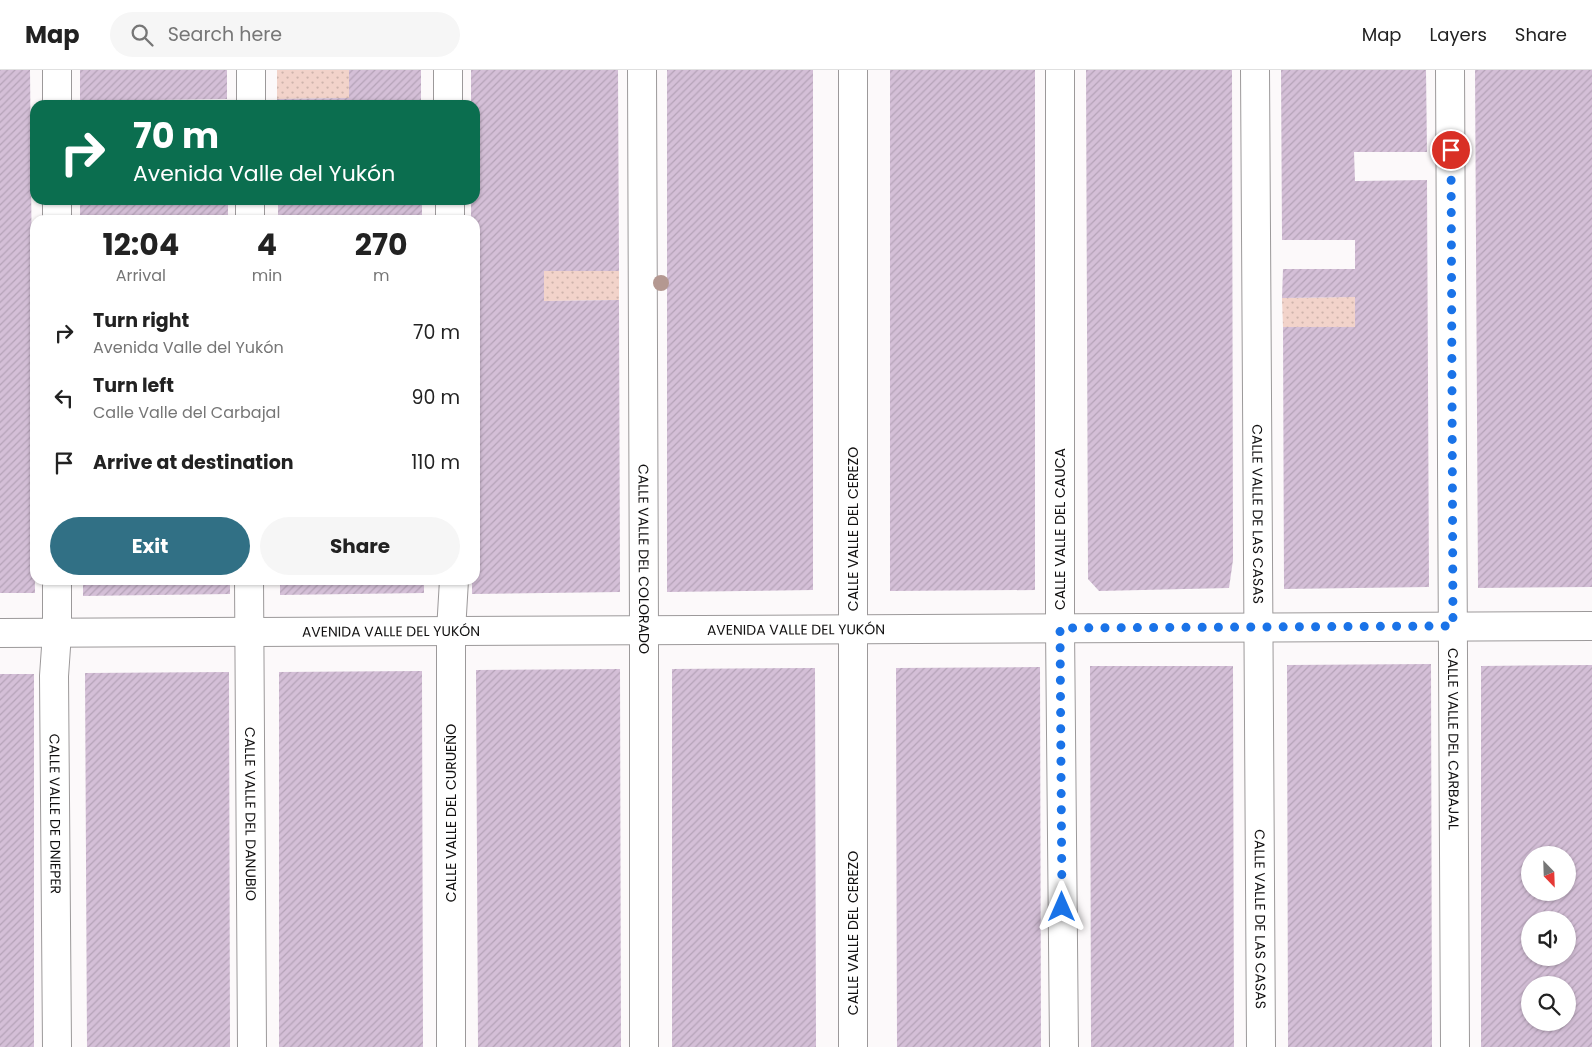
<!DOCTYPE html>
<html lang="en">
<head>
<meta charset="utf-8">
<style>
	:root { --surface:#fff; --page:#f6f6f6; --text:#222; --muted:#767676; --line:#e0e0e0; --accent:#317085 }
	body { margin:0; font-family:Poppins,sans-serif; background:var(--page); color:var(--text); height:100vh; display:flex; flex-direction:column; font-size:19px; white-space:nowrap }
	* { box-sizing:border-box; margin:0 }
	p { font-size:16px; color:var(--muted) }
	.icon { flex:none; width:28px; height:28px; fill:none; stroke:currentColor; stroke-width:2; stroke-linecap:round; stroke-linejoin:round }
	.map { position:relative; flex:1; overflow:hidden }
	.drawer { position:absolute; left:30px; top:145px; width:450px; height:370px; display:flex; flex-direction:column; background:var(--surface); border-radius:15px; box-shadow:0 1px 4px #0004 }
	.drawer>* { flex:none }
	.top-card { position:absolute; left:30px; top:30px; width:450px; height:105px; border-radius:15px; box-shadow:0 1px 4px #0004; background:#0b6e4f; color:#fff; overflow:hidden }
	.needle { width:32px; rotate:157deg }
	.tools { position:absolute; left:1521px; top:776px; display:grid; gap:10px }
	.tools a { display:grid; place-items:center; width:55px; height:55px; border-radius:50%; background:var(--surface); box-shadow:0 1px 4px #0004; font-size:25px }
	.pin { position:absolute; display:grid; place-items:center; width:42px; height:42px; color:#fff; margin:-21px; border:2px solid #fff; border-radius:50%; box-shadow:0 1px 5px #0007 }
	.me { position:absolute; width:55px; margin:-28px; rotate:0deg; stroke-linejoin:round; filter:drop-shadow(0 0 4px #0008) }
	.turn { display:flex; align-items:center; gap:18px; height:105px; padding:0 20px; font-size:22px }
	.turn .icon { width:65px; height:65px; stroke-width:2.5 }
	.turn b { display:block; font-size:35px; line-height:42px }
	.eta { display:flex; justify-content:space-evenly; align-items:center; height:85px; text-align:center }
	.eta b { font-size:30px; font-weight:700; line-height:35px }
	.action { display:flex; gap:10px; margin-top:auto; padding:10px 20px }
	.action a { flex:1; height:58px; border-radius:30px; background:var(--accent); color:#fff; font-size:20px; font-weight:700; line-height:58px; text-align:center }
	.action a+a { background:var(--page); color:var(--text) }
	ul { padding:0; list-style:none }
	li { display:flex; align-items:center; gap:15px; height:65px; padding:0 20px }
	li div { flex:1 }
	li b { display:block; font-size:19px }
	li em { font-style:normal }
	header { display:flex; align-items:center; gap:30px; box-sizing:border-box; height:70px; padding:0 25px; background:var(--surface); border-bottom:1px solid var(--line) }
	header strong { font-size:24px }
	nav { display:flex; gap:28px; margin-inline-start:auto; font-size:18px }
	.search { width:350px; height:45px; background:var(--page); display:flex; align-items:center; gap:12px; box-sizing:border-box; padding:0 18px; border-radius:28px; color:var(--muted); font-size:19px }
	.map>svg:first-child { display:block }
	.grass { fill:url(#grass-dots) }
	.building { fill:url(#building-hatch); fill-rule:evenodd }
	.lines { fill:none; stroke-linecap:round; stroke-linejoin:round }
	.minor-casing { stroke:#9c999a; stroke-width:30 }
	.minor { stroke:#fff; stroke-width:28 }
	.tree { fill:#b49891 }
	.route { stroke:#1a73e8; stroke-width:9; stroke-dasharray:0 16.2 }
	.labels { text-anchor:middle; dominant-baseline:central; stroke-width:4.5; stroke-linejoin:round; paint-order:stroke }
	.street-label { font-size:14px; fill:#111010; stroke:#fff }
</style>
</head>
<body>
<header>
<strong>Map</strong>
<div class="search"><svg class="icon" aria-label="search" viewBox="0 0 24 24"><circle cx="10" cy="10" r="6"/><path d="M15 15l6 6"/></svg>Search here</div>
<nav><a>Map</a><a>Layers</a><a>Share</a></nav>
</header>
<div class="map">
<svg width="1592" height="977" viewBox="0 0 1592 977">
	<defs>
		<pattern id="grass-dots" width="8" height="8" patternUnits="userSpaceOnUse" patternTransform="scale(1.25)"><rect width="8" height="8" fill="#f2d3ca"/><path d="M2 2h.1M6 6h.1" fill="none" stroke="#ceb4ac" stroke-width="1.8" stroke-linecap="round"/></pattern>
		<pattern id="building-hatch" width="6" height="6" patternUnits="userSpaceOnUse" patternTransform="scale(1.25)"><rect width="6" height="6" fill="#d4bfd7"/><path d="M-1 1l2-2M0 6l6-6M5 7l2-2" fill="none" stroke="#b5a3b8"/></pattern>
	</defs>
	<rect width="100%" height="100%" fill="#fcf9fa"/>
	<path class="grass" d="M277 0H349V28L277 29Z
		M544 201H619V230L544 231Z
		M1355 227V257H1283L1282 228Z"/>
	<path class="building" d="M0 0H30L35 523H0Z
		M80 0H227V29L153 30V35H80Z
		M349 0H421V35H277V29L349 28Z
		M471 0H618L619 201H544V231L619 230 620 522 472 524V510H475V150H471V130H475V35H471Z
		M667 0H813V520L667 522Z
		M890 0H1035V520L890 521Z
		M1086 0H1232L1233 490 1229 518 1099 521 1088 509Z
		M1281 0H1426L1427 82H1354L1355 111 1427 110 1429 517 1284 519 1283 257H1355V227L1282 228 1283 199H1355V170H1282Z
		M1475 0H1592V517L1478 518Z
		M80 130H228V150H80Z
		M278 130H422V150H278Z
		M83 510H230V524L83 526Z
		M280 510H424V523L280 525Z
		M1431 594 1432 977H1288L1287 595Z
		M1592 595V977H1481V596ZM1530 785H1568V822H1530ZM1530 850H1568V888H1530ZM1530 915H1568V952H1530Z
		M1090 596H1233L1234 977H1091Z
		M1040 597 1041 977H897L896 598Z
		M815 598 816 977H672V599Z
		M620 599 621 977H478L476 600Z
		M422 601 423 977H279V602Z
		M229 602 230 977H87L85 603Z
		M0 604H34V977H0Z"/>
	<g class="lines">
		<g class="minor-casing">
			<g id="minor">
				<path d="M57 0V35"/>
				<path d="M448 0V35"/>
				<path id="s1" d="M642 0 644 560V977"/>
				<path d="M853 0V977"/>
				<path d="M1060 0V558L1064 977"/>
				<path id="s2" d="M1255 0 1261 977"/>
				<path id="s3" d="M1450 0 1455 977"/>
				<path d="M251 35V0"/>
				<path d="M57 130V150"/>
				<path d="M450 130V150"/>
				<path d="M250 150V130"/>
				<path id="s4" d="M57 510V563L54 606 57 977"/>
				<path id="s5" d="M249 510 252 977"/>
				<path id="s6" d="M0 563 1592 556"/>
				<path d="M451 977V561L454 510"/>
			</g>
		</g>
		<use href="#minor" class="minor"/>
	</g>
	<circle class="tree" cx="661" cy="213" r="8"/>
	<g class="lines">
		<path class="route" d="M1062 837 1060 558 1453 556 1451 80"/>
	</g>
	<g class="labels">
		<g class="street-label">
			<text stroke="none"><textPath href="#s2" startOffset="444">CALLE VALLE DE LAS CASAS</textPath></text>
			<text transform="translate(853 459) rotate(-90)">CALLE VALLE DEL CEREZO</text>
			<text transform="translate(1060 459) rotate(-90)">CALLE VALLE DEL CAUCA</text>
			<text stroke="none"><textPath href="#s1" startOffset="489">CALLE VALLE DEL COLORADO</textPath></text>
			<text stroke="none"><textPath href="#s6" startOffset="796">AVENIDA VALLE DEL YUKÓN</textPath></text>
			<text stroke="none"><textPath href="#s6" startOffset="391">AVENIDA VALLE DEL YUKÓN</textPath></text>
			<text stroke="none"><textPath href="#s3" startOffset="669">CALLE VALLE DEL CARBAJAL</textPath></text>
			<text stroke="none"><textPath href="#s4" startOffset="234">CALLE VALLE DE DNIEPER</textPath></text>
			<text stroke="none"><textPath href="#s5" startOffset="234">CALLE VALLE DEL DANUBIO</textPath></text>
			<text transform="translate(451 743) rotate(-90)">CALLE VALLE DEL CURUEÑO</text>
			<text stroke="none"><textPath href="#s2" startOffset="849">CALLE VALLE DE LAS CASAS</textPath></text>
			<text transform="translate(853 863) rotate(-90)">CALLE VALLE DEL CEREZO</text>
		</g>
	</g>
</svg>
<div class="tools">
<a><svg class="needle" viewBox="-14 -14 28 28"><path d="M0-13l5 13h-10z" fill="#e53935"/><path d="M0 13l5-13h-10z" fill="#767676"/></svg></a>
<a><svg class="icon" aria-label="sound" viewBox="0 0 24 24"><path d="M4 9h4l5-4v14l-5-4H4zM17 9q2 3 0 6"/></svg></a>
<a><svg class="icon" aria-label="search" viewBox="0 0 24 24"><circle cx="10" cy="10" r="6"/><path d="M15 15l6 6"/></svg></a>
</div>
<div class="pin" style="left:1451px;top:80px;background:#d93025"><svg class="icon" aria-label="arrive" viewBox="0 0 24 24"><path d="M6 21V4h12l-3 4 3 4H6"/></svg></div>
<svg class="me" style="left:1062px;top:837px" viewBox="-20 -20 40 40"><path d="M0-17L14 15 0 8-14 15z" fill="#1a73e8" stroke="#fff" stroke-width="4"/></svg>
<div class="top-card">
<div class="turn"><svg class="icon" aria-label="right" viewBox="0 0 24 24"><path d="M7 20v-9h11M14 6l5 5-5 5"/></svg><div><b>70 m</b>Avenida Valle del Yukón</div></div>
</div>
<section class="drawer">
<div class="eta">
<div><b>12:04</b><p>Arrival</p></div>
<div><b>4</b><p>min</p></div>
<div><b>270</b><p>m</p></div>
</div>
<ul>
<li><svg class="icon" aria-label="right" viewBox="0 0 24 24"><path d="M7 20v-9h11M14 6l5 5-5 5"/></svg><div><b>Turn right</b><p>Avenida Valle del Yukón</p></div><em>70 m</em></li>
<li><svg class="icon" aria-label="left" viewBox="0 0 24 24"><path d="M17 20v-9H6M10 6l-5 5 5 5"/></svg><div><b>Turn left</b><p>Calle Valle del Carbajal</p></div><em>90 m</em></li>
<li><svg class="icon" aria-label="arrive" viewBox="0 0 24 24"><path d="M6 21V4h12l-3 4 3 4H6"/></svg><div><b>Arrive at destination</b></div><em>110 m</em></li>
</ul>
<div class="action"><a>Exit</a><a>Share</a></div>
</section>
</div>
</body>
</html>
